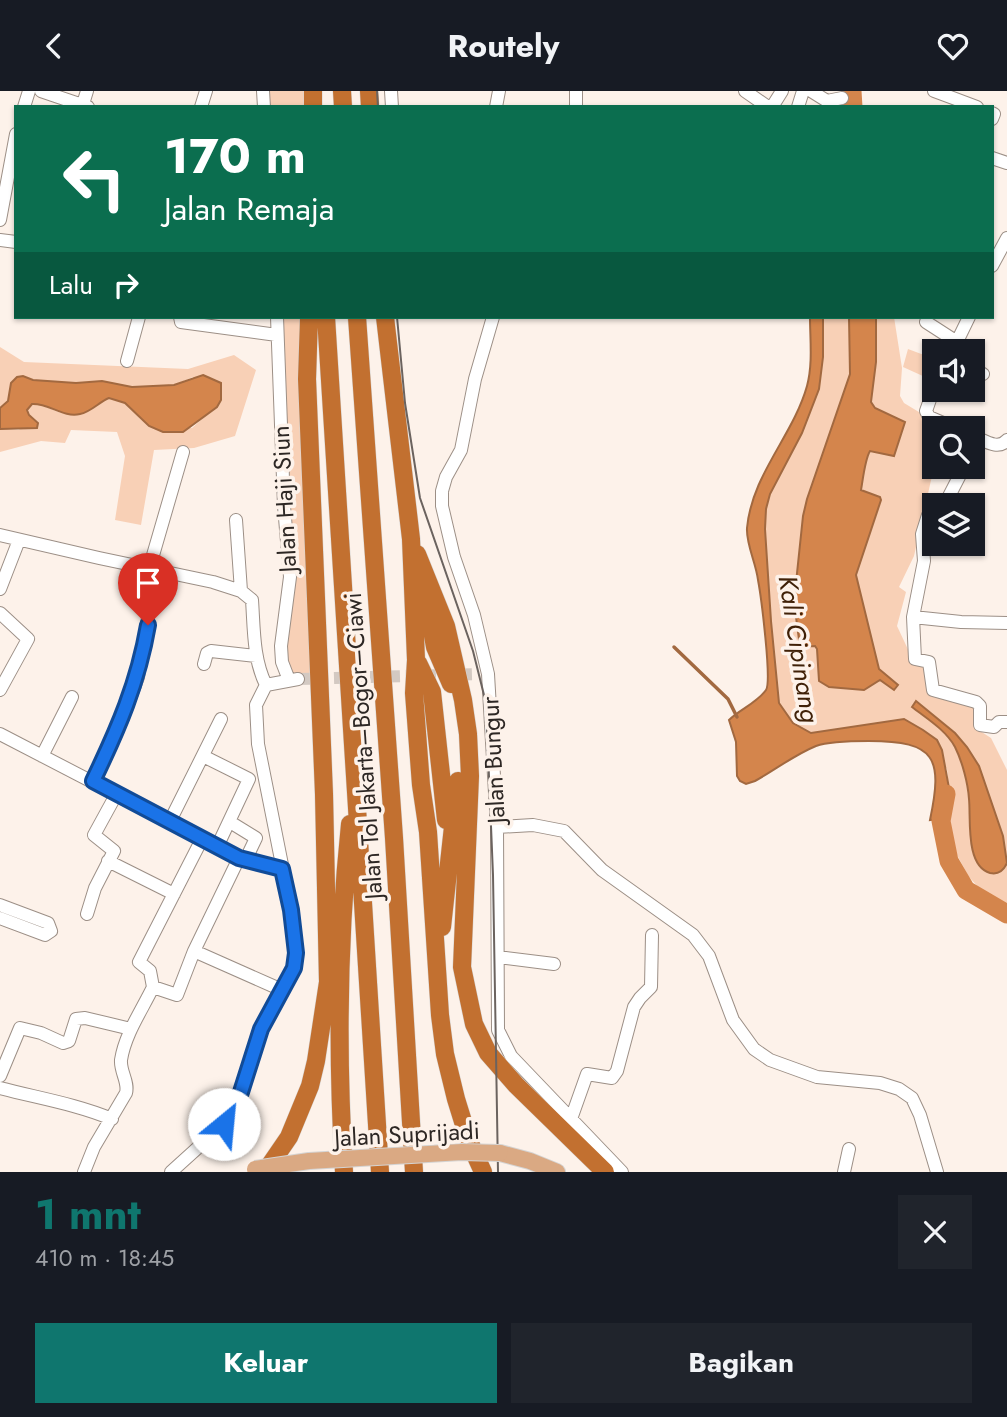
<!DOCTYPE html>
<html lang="id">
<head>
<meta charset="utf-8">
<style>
	:root { --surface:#171b24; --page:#20242c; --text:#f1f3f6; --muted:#9ea1a6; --accent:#0f766e }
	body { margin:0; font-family:Jost,sans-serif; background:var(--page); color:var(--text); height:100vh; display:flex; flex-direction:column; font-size:26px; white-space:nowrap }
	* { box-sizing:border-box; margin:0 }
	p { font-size:23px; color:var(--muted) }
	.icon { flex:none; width:38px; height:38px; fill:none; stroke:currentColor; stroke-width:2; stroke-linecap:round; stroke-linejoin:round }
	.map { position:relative; height:1081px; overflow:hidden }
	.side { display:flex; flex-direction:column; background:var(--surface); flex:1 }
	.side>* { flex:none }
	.banner { position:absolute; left:14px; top:14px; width:980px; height:214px; border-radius:0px; box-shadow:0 2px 5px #0004; background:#0b6e4f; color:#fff; overflow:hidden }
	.controls { position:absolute; left:922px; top:248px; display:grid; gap:14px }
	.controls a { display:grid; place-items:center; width:63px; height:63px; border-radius:0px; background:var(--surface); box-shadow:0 2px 5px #0004; font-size:35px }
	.pin { position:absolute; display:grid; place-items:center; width:60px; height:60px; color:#fff; margin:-72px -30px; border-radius:50% 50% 50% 0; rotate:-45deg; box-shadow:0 0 7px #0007 }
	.pin .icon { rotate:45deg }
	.me { position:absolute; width:77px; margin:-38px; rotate:28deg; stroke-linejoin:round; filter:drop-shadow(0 0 5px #0008) }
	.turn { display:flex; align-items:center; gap:24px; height:147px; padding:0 35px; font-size:32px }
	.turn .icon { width:91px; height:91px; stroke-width:2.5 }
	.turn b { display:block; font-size:49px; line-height:60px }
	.then { display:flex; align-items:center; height:66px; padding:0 35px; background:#0003; gap:14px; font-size:26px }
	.round { display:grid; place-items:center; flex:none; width:74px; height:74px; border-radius:0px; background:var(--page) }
	.head { display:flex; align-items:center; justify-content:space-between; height:119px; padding:0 35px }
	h1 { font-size:42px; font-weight:700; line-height:52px; color:var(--accent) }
	.button { display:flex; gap:14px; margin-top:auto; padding:14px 35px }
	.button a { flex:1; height:80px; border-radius:0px; background:var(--accent); color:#fff; font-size:28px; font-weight:700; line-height:80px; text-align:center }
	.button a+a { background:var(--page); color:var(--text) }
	header { display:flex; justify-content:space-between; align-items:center; height:91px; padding:0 35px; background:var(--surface); font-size:32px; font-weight:700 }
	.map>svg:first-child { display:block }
	.green { fill:#f8d0b6 }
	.water { fill:#d4854c; stroke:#a26940; stroke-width:2 }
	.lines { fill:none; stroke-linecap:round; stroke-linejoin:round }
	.stream { stroke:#a26940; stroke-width:3.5 }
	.river { stroke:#d4854c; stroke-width:19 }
	.minor-tunnel { stroke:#d3c9c2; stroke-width:12; stroke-dasharray:12 6; stroke-linecap:butt }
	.minor-casing { stroke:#9c8f86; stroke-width:14 }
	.major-casing { stroke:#d5d4d3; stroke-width:18 }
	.highway-casing { stroke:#d5d4d3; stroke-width:19 }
	.minor { stroke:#fff; stroke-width:12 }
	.major { stroke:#daa983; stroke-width:16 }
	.highway { stroke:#c27030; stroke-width:18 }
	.tram { stroke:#6b635f; stroke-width:2 }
	.major-bridge-casing { stroke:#d5d4d3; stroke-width:18; stroke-linecap:butt }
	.major-bridge { stroke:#daa983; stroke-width:16 }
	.route-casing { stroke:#114b97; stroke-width:18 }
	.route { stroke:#1a73e8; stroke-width:12 }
	.labels { text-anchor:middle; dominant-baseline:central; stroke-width:7; stroke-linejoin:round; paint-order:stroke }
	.street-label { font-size:24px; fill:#2d2724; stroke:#fdf2ea }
	.water-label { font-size:26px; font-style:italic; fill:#402108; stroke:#fdf2ea }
</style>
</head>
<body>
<header><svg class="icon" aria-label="back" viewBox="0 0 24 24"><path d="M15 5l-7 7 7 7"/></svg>Routely<svg class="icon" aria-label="heart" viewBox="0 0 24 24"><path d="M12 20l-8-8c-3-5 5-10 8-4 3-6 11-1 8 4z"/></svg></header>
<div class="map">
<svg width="1007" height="1081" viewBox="0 0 1007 1081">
	<rect width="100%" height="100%" fill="#fdf2ea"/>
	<path class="green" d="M263 0H313V16H264Z
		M277 226H309L319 588 289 589 282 571 290 486Z
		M823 226H894L902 277 900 305 904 312 947 338H934V376L914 465 899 496 906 501 897 535 913 569 927 571 930 602 975 613 977 638 991 647 1007 679V814L982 800 969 786 957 764 947 727 949 697 947 678 904 628 811 642 793 632 779 612 771 530 765 438 766 418 770 403 802 342 819 298 823 266Z
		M0 256 24 271 188 278 234 264 256 279 235 345 194 357 154 359 141 434 115 429 125 365 117 341 71 339 65 352 41 350 0 361V338L18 339 38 331 29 324 27 318 32 313C46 313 58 324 72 323 87 323 96 312 109 307L125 312 149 335 192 337 202 328 193 286 174 294 132 296 102 290 68 292 33 289 26 286 11 292 8 310 0 317Z
		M908 258 932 267 925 286 903 276Z"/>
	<path class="water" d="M810 226H823V266L819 298 802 342 770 403 766 418 765 438 771 530 779 612 793 632 811 642 904 628 923 639 937 649 942 659 949 697 947 727 930 729C943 667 936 650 869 650 854 650 830 650 816 655 794 664 775 679 755 690L746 693 740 690 737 685 736 651 729 629C740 618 757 612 766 599 772 590 761 505 758 489 756 472 746 453 747 437 752 383 793 345 807 295 813 273 810 248 810 226Z
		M849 226H876V271L871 311 875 317 905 331 894 365 870 360C865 368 863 388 861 399L880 406 881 409 856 484 879 578 898 594 894 599 880 589 864 599 829 596 819 590 817 558 815 555 800 556 794 511 803 425 807 408 850 283Z
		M203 284 221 292V309L217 316 183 341H163L149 335 125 312 109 307C99 311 91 321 80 323 63 327 49 312 32 313L27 319 29 324 38 332 37 337 0 338V317L8 310 11 292 17 286 23 285 33 289 76 292 102 290 132 296 174 294Z
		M916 610 955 642 967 656 979 675 1003 745 1007 772C1004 779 999 784 990 782 965 775 971 727 969 708 968 692 962 670 955 656 946 639 926 627 912 616Z"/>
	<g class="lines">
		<path class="stream" d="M674 556 728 608 737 626"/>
		<path class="river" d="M852 0 853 16
			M946 703 941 730 949 770 966 799 1007 823"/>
		<path class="minor-tunnel" d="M298 588 477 583"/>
		<g class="minor-casing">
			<path id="minor" d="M41 0 88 16
				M263 0 264 16
				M391 0 392 16
				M745 0 768 16
				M811 0 827 10 842 7
				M934 0 977 16
				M83 13 87 0
				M24 16 29 0
				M201 16 206 0
				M496 16 499 0
				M576 16V0
				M772 16 782 0
				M798 16 803 0
				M992 22 994 23 992 28
				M992 67 1007 72
				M0 129 16 43
				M0 149 16 151
				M992 175 1007 147
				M180 226 181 231 277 244
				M277 226 284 415 290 486 281 555 282 571 289 589
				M493 226 475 288 461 359 446 386 442 400V415L454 466 474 524 488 583 497 736 498 939 511 965 622 1081
				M926 231 957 251
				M952 261 969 226
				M127 270 139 226
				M973 278 983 283
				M934 297 926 320 929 326 957 338
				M973 345C984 349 998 360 1007 349
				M944 415 964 376
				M934 421 928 424 922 443 924 470 913 526 915 568 929 571 933 599 976 611 980 615V634L994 636 999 631H1007
				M236 429 241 500
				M0 444 99 467 213 491 241 500 252 509C254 537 253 568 266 594L298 588
				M149 478 183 361
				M0 498 19 449
				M0 522 28 548 0 599
				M913 526 961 531 1007 532
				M204 573 207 562 211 560 256 565
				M0 643 239 767 283 778
				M42 665 72 606
				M203 665 249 688 217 756
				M93 690 122 629 138 586 156 479
				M170 730 221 628
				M230 731 256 747 245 770
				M497 736 533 734 564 740 602 779 693 844 709 865 733 929 754 958 770 969 817 986 880 992 899 998 912 1007 920 1024 937 1081
				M108 770 174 803
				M0 814 48 832 51 840 45 844 0 827
				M87 823 95 797 114 760 94 744 117 702
				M194 860 282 899
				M498 866 554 873
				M153 896 177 904 194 860 239 767
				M0 985 20 937 41 942 63 952 69 950 76 928 85 927 131 938
				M0 997C38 1007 76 1013 112 1028
				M571 1028 587 983 612 987 617 980 634 916 640 907 651 896 652 844
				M84 1081 94 1056 126 1002C129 991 120 981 121 969 125 943 142 919 153 896L150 880 139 871 202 748
				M171 1081 224 1033 241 1001 261 938 294 877 296 862 291 819 258 653 256 614 266 594
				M844 1081 849 1058"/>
		</g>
		<g class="major-casing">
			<path id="major" d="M500 1062 530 1070 557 1081"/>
		</g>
		<g class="highway-casing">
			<path id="highway" d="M313 0V16
				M342 0 343 16
				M369 0 370 16
				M326 226 380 1081
				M357 226 394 747 414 1081
				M385 226 411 448 416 569 414 602 421 694 428 741 440 924 445 963 456 1008 469 1050 483 1081
				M417 463 446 535 463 609 468 643 470 685 462 876 474 933 488 962 516 994 605 1081
				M426 506 435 556 451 593
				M418 572 432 601 446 729
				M442 836 458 690
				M265 1081 289 1046 310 995 316 970 328 891 324 703 307 288 309 226
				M344 1081C337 966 338 848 350 733"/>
		</g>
		<use href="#minor" class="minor"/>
		<use href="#major" class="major"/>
		<use href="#highway" class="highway"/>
		<path class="tram" d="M377 0 378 16
			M397 226 405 312 420 407 473 560 486 612 493 784 498 1081"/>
		<g class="major-bridge-casing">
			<path id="major-bridge" d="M255 1078 309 1070 462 1061 500 1062"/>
		</g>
		<use href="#major-bridge" class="major-bridge"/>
	</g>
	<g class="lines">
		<g class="route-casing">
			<path id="route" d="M148 534C138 592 118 638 93 690L239 767 282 778 291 819 296 862 294 877 261 938 241 1001 224 1033"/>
		</g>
		<use href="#route" class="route"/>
	</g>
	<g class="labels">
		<g class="street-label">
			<text transform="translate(284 408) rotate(-93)">Jalan Haji Siun</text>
			<text transform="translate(363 655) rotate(-94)">Jalan Tol Jakarta–Bogor–Ciawi</text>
			<text transform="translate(493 669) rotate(-93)">Jalan Bungur</text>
			<text transform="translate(407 1043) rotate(-3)">Jalan Suprijadi</text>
		</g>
		<g class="water-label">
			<text transform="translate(799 558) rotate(81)">Kali Cipinang</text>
		</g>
	</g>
</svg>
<div class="controls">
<a><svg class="icon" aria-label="sound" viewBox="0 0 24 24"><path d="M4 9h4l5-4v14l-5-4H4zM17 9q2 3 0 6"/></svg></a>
<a><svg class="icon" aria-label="search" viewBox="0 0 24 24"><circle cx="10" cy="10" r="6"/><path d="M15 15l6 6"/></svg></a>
<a><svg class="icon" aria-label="layers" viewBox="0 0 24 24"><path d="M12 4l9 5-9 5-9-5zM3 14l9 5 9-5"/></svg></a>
</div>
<div class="pin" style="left:148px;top:534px;background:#d93025"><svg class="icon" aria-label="arrive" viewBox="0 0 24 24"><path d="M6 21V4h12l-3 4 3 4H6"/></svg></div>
<svg class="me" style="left:224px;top:1033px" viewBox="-20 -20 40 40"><circle r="19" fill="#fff"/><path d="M0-13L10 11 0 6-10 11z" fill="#1a73e8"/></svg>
<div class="banner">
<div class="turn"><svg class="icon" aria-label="left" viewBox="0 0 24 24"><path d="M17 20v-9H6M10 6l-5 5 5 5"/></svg><div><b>170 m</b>Jalan Remaja</div></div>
<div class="then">Lalu<svg class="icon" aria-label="right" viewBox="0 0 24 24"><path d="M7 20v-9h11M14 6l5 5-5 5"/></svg></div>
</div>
</div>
<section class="side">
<div class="head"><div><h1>1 mnt</h1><p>410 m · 18:45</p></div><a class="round"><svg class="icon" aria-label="close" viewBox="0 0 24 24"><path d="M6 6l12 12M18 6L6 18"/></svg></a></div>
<div class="button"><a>Keluar</a><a>Bagikan</a></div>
</section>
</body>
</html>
